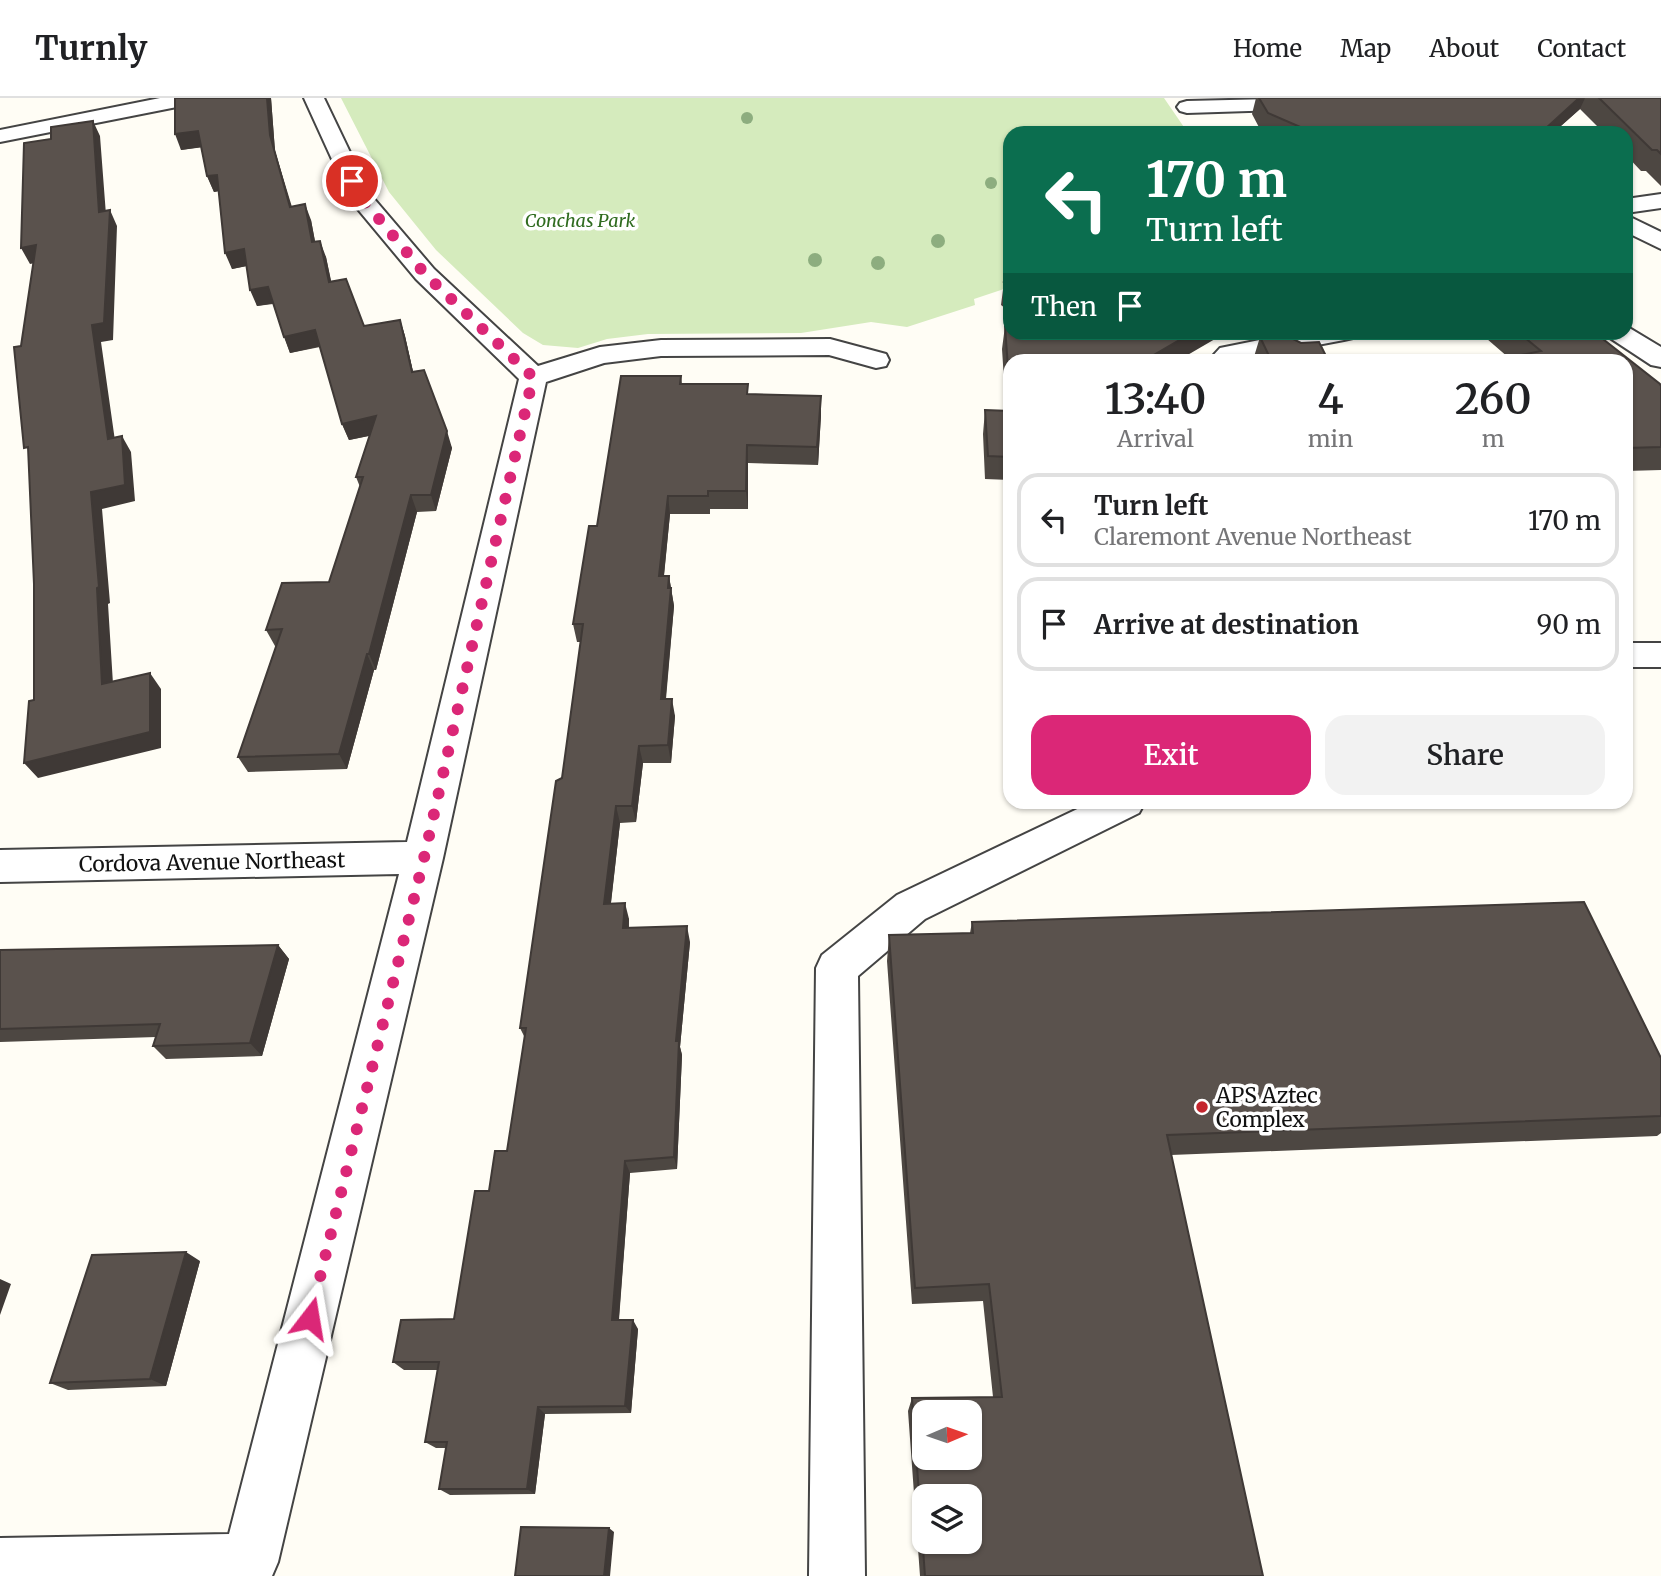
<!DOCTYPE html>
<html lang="en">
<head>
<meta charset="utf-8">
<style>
	:root { --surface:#fff; --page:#f2f2f2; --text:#202124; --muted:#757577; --line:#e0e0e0; --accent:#db2777 }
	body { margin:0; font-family:Merriweather,serif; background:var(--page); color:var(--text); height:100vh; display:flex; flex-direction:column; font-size:26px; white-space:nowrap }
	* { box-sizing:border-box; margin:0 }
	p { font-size:23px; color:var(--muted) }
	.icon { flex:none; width:38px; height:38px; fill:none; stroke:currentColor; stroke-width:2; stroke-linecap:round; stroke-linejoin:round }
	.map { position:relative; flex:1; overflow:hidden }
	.side { position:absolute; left:1003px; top:256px; width:630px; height:455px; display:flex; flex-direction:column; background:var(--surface); border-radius:21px; box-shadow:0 2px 5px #0004 }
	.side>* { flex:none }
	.banner { position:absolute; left:1003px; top:28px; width:630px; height:214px; border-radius:21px; box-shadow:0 2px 5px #0004; background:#0b6e4f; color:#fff; overflow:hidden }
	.needle { width:46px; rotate:88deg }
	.buttons { position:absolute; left:912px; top:1302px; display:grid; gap:14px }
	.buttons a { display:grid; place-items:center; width:70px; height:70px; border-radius:14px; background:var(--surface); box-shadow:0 2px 5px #0004; font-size:35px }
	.pin { position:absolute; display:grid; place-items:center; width:60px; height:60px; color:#fff; margin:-30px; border:4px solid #fff; border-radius:50%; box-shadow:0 2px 7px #0007 }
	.me { position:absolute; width:77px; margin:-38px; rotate:14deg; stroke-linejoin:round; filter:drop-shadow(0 0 5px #0008) }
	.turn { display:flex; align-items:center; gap:24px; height:147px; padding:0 28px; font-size:32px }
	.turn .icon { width:91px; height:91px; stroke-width:2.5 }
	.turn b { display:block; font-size:49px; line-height:60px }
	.then { display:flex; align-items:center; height:66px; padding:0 28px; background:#0003; gap:14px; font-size:26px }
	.eta { display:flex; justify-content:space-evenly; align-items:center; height:119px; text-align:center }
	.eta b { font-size:42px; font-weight:600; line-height:49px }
	.button { display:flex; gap:14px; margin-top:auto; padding:14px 28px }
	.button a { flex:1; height:80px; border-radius:21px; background:var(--accent); color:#fff; font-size:28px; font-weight:600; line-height:80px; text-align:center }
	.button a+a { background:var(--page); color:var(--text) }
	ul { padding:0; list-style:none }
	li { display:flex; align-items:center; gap:21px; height:94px; margin:0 14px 10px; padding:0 14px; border:4px solid var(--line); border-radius:21px }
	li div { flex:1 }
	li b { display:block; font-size:26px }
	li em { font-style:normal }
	header { display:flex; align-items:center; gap:42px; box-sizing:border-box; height:98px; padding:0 35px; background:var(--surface); border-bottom:2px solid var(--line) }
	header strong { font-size:33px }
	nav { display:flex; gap:38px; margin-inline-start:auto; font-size:24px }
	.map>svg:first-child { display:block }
	.green { fill:#d5ebbd }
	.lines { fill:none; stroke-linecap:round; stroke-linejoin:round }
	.minor-casing { stroke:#444; stroke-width:4 }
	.minor { fill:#fff; fill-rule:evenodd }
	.tree { fill:#8dad7f }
	.wall { fill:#4d4742 }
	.shaded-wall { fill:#3f3936 }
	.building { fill:#5a524d; stroke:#3f3936; stroke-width:2; fill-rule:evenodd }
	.route { stroke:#db2777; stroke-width:12; stroke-dasharray:0 21.6 }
	.poi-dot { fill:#c4262e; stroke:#fff; stroke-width:2.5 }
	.labels { text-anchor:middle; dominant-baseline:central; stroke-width:7; stroke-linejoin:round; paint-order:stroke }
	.far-park-label { font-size:18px; font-style:italic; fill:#2f6b1f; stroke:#fff }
	.street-label { font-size:21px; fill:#111; stroke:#fff }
	.poi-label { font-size:21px; fill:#111; stroke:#fff; text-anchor:start }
</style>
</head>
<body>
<header>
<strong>Turnly</strong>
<nav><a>Home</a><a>Map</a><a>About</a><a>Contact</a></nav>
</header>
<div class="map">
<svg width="1661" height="1478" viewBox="0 0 1661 1478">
	<rect width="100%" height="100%" fill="#fffdf5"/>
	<path class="green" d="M341 0H1164L1188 35H1010V189L974 201 975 207 907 229 871 224 801 235 648 236 607 241 578 250 543 247 523 235 436 152 389 94Z"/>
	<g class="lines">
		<g class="minor-casing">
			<path id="minor" d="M160 0H202L199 4 192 6 0 44V32Z
				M304 0H324L370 96 434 171 538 268 600 249 661 242 830 241 886 256 889 262 886 268 876 270 829 257 661 258 604 265 546 284 443 760 278 1464 272 1478H0V1440L229 1436 399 776 0 784V752L407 744 519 281 416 181 351 103Z
				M1313 0 1318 5 1315 9 1308 11 1187 15 1180 13 1177 9 1180 5 1187 3Z
				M1661 96V110L1626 115V101Z
				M1626 117 1661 134V151L1626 134Z
				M1626 228 1661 249V269L1651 267 1610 240 1606 234H1626Z
				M1300 234H1357L1353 240 1344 242 1238 262H1209L1220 250Z
				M1626 545H1661V569H1626Z
				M1092 704H1145L1139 715 925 821 858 878 865 1478H809L816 870 822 857 897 797Z"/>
		</g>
		<use href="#minor" class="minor"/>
	</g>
	<g class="tree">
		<circle cx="747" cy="20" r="6"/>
		<circle cx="991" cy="85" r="6"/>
		<circle cx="938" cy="143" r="7"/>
		<circle cx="815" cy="162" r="7"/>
		<circle cx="878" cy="165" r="7"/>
	</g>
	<path class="wall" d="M175 0H271L275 53 292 109 311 122 315 143 326 159 331 184 364 228 400 222 405 238 413 274 452 350 436 413 417 414 376 572H374L347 671 248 674 238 659 276 548H275L266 532 329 484 360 389 356 379 369 338 349 342 342 326 320 249 290 255 273 206 257 208 247 168 232 171 219 93 214 94 207 78 201 49 181 52Z
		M1256 0H1661V88L1646 73H1641L1626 57V35H1604L1580 11 1553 35H1262L1252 16Z
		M1010 180V214L1001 207 1004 184Z
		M1005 228 1010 262V382L985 381 983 336 985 312 1006 313 1002 251Z
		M1479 234H1594L1661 288V372L1626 373V262L1509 260Z
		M1260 239 1328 262H1253Z
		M681 278 682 286 748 296 821 298V317L818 367 748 365V411H710V416H670L664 478H669L674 508 666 601 675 618 671 665H643L636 724 620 725 611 805 629 821V830L690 844 680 949 682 957 677 1071 630 1075 619 1222 638 1231 631 1315 545 1316 535 1396 450 1397 439 1391 446 1350H436L425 1344 438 1272H404L393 1264 454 1221 489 1093 507 1053 525 940 520 930 562 680 581 544H577L573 526 597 428Z
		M972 824 1661 960V1035L1657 1038 1171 1057 1263 1478H920L908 1313 912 1300 993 1299 983 1203 912 1206 887 863 889 837 970 835Z
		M278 847 289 861 262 958 166 961 153 948 156 939 0 944V852Z
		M200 1163 166 1288 68 1292 50 1285Z"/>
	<path class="shaded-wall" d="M267 0H271L275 53 296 125 290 109 270 37Z
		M1579 0H1585L1580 11 1553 35H1543L1545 31Z
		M93 23 100 38 107 130 99 114Z
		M198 33 204 49 181 52 175 36Z
		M217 77 224 92 214 94 207 78Z
		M305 106 311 122 318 160 312 144Z
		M110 112 117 128 113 242 101 244 117 357 108 341 92 227Z
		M320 143 326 159 335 201 329 184Z
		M36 147 45 163 30 166 21 150Z
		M244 151 251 167 232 171 225 155Z
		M268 189 275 205 257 208 250 192Z
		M400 222 405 238 417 291 412 274Z
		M315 232 321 248 290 255 284 239Z
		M1193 234H1227L1179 262H1145Z
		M821 298V317L818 367 817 349Z
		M376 318 382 335 349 342 342 326Z
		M447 333 452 350 436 413 431 397Z
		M122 338 131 354 135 403 102 411 110 505 108 506 114 602 102 586 91 394Z
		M747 347 748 365V411L746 393Z
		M411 397 417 414 376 572 369 556Z
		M668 398 670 416 662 496 659 478Z
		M669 478 674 508 664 618 661 601Z
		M367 556 374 572 347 671 339 656Z
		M150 575 161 591V650L38 680 24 665Z
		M672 601 675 618 671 665 668 647Z
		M639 648 643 665 636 724 632 708Z
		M616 708 620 725 609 821 604 806Z
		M625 805 629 821 627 845 623 830Z
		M687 828 690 844 680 949 682 957 677 1071 674 1059 676 943Z
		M278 847 289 861 262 958 250 945Z
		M625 1063 630 1075 618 1231 612 1222Z
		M186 1154 200 1163 166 1288 150 1281Z
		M0 1181 11 1186 0 1217Z
		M633 1222 638 1231 631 1315 625 1308Z
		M538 1309 545 1316 535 1396 527 1391Z
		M609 1430 614 1434 610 1478H604Z"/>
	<path class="building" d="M175 0H267L270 37 290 109 305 106 312 144 320 143 329 184 346 181 364 228 400 222 412 274 424 272 447 333 431 397H411L369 556H367L339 656 238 659 282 531 266 532 282 485 329 484 363 379H356L376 318 342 326 315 232 284 239 268 189 250 192 244 151 225 155 217 77 207 78 198 33 175 36Z
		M1259 0H1579L1545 31 1549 35H1314L1268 15Z
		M1599 0H1661V56L1657 52H1652Z
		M93 23 99 114 110 112 104 225 92 227 108 341 122 338 125 387 91 394 99 489 97 490 102 586 150 575V634L24 665 29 603 34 602V486L28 349 24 350 14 249 21 248 36 147 21 150 24 45 51 41V29Z
		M1010 180V189L1004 184Z
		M1010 227V234H1193L1145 262H1010V298L1005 228Z
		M1518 234H1594L1660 286 1661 288V349L1626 350V262H1496L1541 253Z
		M1281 235 1301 245 1319 244 1328 262H1271L1260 239Z
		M621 278H681L680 286H748L747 296 821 298 817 349 747 347 746 393H708V398H668L659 478H669L668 490H671L661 601H672L668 647 639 648 632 708H616L604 806 625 805 623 830 687 828 676 943H679L674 1059 625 1063 612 1222H633L625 1308 538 1309 527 1391H439L447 1344H425L439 1264H393L401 1222 454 1221 475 1093H489L495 1053H507L526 930H520L556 683 562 680 583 526H573L589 428H597Z
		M985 312 1010 313V359L988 358Z
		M1584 804 1661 960V1018L1167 1037 1263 1478H925L912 1300 1002 1299 989 1186 915 1190 889 837 973 835 972 824ZM924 1314H970V1360H924ZM924 1398H970V1444H924Z
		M278 847 250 945 153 948 160 926 0 931V852Z
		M186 1154 150 1281 50 1285 92 1157Z
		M521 1429 609 1430 604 1478H515Z"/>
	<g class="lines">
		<path class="route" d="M310 1220 424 760 533 279 425 176 359 97 352 83"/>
	</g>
	<circle class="poi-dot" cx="1202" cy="1009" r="7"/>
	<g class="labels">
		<g class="far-park-label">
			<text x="580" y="122">Conchas Park</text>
		</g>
		<g class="street-label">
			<text transform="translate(212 764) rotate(-1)">Cordova Avenue Northeast</text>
		</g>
		<g class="poi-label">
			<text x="1216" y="997">APS Aztec<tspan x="1216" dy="24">Complex</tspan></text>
		</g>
	</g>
</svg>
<div class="buttons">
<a><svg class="needle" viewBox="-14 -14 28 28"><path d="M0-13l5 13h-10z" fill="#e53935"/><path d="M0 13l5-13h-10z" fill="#757577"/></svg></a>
<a><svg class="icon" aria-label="layers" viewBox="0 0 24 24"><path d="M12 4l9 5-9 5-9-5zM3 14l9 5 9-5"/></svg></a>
</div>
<div class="pin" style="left:352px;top:83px;background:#d93025"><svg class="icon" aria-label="arrive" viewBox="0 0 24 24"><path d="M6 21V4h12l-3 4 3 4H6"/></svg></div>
<svg class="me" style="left:310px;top:1220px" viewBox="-20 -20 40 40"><path d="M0-17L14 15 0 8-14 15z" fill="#db2777" stroke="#fff" stroke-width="4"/></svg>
<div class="banner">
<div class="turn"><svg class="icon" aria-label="left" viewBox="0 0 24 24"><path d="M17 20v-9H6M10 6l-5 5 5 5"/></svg><div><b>170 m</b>Turn left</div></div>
<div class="then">Then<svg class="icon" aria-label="arrive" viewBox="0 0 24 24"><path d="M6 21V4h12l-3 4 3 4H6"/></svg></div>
</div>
<section class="side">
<div class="eta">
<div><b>13:40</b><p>Arrival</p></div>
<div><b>4</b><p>min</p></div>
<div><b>260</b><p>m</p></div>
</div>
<ul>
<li><svg class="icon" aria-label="left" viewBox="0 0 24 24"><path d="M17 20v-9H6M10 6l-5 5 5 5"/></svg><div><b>Turn left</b><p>Claremont Avenue Northeast</p></div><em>170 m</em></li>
<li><svg class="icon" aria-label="arrive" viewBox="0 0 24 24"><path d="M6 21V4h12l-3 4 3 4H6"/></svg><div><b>Arrive at destination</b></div><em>90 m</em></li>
</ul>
<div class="button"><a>Exit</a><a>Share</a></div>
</section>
</div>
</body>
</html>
